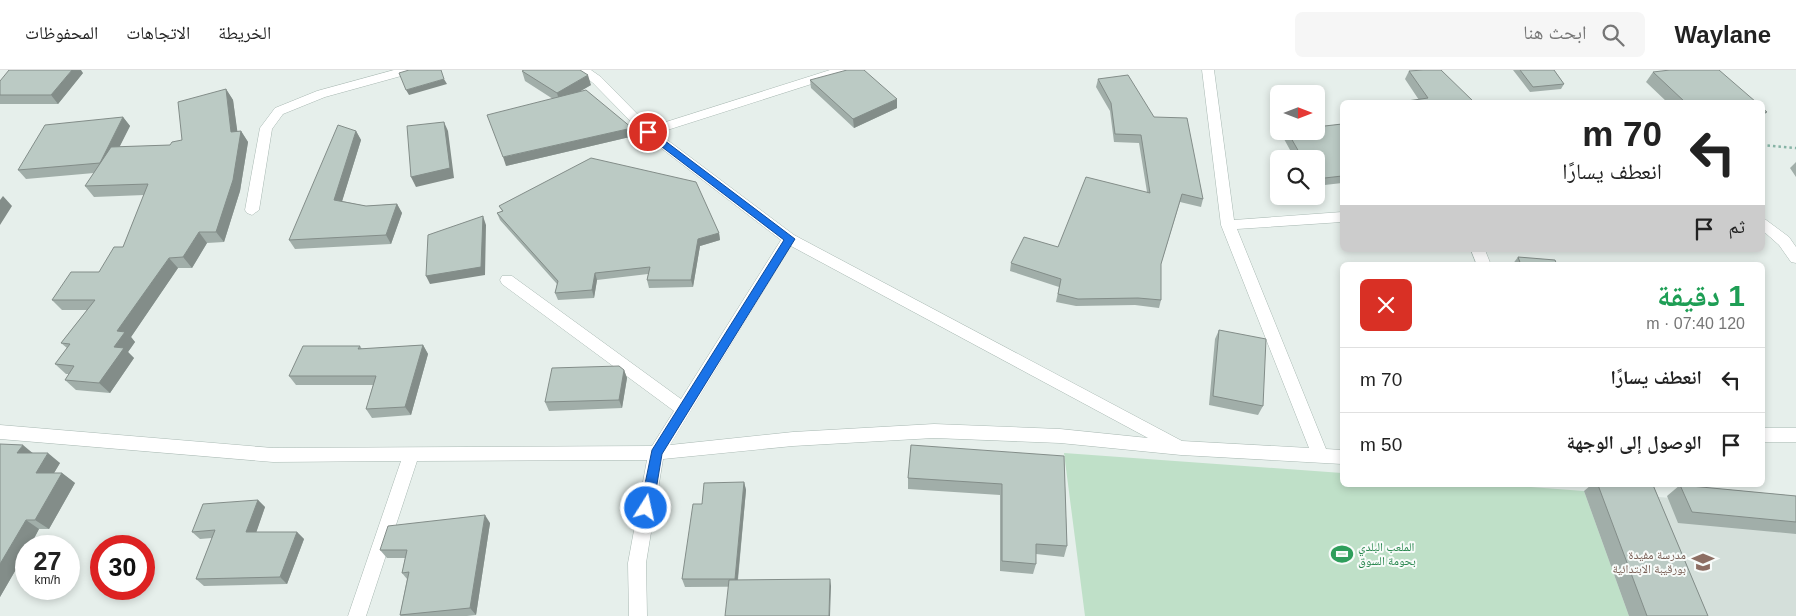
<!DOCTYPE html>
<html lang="ar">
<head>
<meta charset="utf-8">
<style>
	:root { --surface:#fff; --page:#f6f6f6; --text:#222; --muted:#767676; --line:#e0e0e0 }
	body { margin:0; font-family:Arial,"Noto Naskh Arabic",sans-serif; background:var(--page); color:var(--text); direction:rtl; height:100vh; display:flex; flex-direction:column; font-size:19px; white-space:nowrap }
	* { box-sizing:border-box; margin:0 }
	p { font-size:16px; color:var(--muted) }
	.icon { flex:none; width:28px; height:28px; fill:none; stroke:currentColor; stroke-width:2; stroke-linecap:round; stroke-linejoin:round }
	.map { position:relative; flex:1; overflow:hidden; direction:ltr }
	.drawer { position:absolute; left:1340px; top:192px; width:425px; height:225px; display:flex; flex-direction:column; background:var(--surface); border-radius:8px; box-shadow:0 2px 8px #0003; direction:rtl }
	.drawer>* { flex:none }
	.hud { position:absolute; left:1340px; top:30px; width:425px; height:152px; border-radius:8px; box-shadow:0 2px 8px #0003; direction:rtl; background:#fff; color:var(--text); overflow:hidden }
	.needle { width:32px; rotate:90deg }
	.fabs { position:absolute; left:1270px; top:15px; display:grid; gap:10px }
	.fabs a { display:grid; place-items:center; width:55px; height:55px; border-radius:8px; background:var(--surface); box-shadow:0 2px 8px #0003; font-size:25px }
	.speed { position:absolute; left:15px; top:465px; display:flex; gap:10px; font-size:25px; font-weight:700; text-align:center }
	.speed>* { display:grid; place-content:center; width:65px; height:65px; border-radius:50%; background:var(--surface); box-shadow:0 2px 8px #0003; line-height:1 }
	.speed small { font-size:12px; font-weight:400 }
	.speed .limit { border:8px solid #d22; background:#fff; color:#111 }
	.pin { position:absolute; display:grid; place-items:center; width:42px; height:42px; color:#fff; margin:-21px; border:2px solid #fff; border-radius:50%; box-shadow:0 1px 5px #0007 }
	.me { position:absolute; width:55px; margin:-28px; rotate:10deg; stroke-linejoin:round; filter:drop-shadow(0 0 4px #0008) }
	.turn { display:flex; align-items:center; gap:18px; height:105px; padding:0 20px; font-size:22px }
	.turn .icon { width:65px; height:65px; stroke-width:2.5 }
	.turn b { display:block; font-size:35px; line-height:42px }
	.then { display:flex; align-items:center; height:48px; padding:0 20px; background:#0003; gap:10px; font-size:19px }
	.round { display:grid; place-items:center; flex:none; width:52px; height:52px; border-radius:8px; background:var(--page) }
	.headline { display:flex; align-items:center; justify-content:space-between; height:85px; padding:0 20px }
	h1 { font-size:30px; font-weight:700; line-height:38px; color:#1e9e55 }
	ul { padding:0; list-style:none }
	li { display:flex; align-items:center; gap:15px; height:65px; padding:0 20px; border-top:1px solid var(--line) }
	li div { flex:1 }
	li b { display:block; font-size:19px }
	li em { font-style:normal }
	header { display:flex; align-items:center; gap:30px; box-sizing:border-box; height:70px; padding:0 25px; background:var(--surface); border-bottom:1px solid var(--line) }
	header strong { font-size:24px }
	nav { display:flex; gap:28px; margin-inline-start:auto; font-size:18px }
	.search { width:350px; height:45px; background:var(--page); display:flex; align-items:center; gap:12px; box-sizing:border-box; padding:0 18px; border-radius:8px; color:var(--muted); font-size:19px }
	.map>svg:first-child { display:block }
	.built { fill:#d4dfda }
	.green { fill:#bfe0c8 }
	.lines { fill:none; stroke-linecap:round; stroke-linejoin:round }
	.minor-casing { stroke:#a8b8b2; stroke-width:1 }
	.path { stroke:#86b3a5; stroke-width:2.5; stroke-dasharray:2.5 3; stroke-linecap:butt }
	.minor { fill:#fff; fill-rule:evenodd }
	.wall { fill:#a1aea9 }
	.shaded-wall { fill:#838d89 }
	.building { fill:#bbcac4; stroke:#838d89 }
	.route { fill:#1a73e8; stroke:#114b97 }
	.labels { text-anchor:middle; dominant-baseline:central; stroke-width:4; stroke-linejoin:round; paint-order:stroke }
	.leisure-label { font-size:12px; fill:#27864d; stroke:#f7fbf9; text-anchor:start }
	.education-label { font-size:12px; fill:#785e54; stroke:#f7fbf9; text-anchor:end }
</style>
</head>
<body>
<header>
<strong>Waylane</strong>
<div class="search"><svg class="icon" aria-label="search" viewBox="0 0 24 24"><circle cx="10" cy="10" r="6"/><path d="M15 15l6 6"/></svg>ابحث هنا</div>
<nav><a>الخريطة</a><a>الاتجاهات</a><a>المحفوظات</a></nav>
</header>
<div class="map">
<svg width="1796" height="546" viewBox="0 0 1796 546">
	<rect width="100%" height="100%" fill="#e6efeb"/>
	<path class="built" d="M1584 421 1796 438V546H1629Z"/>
	<path class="green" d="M1064 383 1342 403V415H1502L1584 421 1629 546H1085Z"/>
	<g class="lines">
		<g class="minor-casing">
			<path id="minor" d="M394 0H414L412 3 325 27 283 44 272 59 259 140 252 145 247 143 245 140 260 58 275 38 317 21Z
				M577 0H591L601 7 650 57 830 0H848L846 3 658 63 794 165 1182 371 1309 378 1221 155 1202 0H1214L1234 150 1342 142V152L1237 159 1326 379 1342 380V394L1181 385 1060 373 934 368 793 376 663 389 646 493 647 546H629L628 493 647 390 417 391 366 546H348L401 391 273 392 0 369V355L273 378 652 376 674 341 502 214 500 210 502 206H512L681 329 781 170 644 65 593 13ZM791 176 1148 368 1060 359 934 354 793 362 670 375Z
				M1762 147 1789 167 1796 177V193L1791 192 1779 175 1762 160Z
				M1471 180H1485L1491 195H1477Z
				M1762 358H1796V372H1762Z"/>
		</g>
		<path class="path" d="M1762 75 1796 78"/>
		<use href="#minor" class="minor"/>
	</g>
	<path class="wall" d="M1513 0H1554L1564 14 1561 19 1530 22Z
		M522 1 591 15 577 23 634 66 506 96 553 29 525 11Z
		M1409 1 1474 32 1419 30 1405 9Z
		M1653 2 1756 32H1667L1646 12Z
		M83 3 58 34H0V11Z
		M1098 9 1203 129 1201 137 1180 132 1161 194V230L1159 238 1135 235 1076 236 1056 232 1059 217 1010 201 1011 193 1058 177 1147 122 1139 73 1114 72 1110 41 1096 17Z
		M810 10 897 38 854 58 811 18Z
		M226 19 233 30 237 61H241L248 72 240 121 224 172 207 173 192 198H178L131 267 135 272 128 282 134 288 110 323 76 320 65 310 69 304H66L55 294 67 278 61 273 87 240H62L52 230 99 202 123 177 144 125 94 127 85 116 94 103 26 109 18 100 123 47 130 56 119 77 170 75 182 70Z
		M1762 38 1767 42 1762 47Z
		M1342 54V113L1316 116V89H1295L1284 69 1287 61Z
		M356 61 361 70 342 131 366 136 397 134 402 143 391 174 295 179 289 170Z
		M1796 92V107L1790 98Z
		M499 136 719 163 720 170 700 176 693 217 649 218 647 210 648 204 597 210 594 228 558 230 555 223 557 214 500 150 497 143 502 141Z
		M1518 187 1557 195H1512Z
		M1219 260 1263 336 1258 345 1209 335 1215 269Z
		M423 275 428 284 411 345 372 348 366 339 373 315H296L289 306 360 276 362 279Z
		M624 300 627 308 622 338 549 341 545 332Z
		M0 374 33 383 60 393 54 403H62L75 413 49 459H39L30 476H26V482L0 527Z
		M1064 386 1067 476 1064 487 1036 484V494L1033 504 1000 501V425L908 419V408Z
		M744 412 746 420 738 510 831 516 685 517 682 509 702 434Z
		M1591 415H1653L1708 546H1629L1584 421Z
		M1680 415 1796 426V464L1678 453 1667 426Z
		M258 430 265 437 256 462H297L304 469 287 514 204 516 196 509 212 468 200 469 192 462Z
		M490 453 476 545 467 546H401L400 545 407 509 402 503 405 488H387L380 480Z"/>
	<path class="shaded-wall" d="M72 0H81L83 3 58 34 51 25Z
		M588 5 591 15 560 33 557 23Z
		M444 9 447 14 409 25 406 20Z
		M226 19 233 30 239 73 231 62Z
		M897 29V38L854 58 853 49Z
		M123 47 130 56 107 102 100 93Z
		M444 52 448 61 454 108 416 117 411 107Z
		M632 58 634 66 506 96 503 87Z
		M241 61 248 72 240 121 224 172 216 162Z
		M356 61 361 70 340 138 334 130Z
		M3 126 12 136 0 155V130Z
		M397 134 402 143 391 174 386 165Z
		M483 146 486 155 485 205 430 214 426 206Z
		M199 162 207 173 192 198 183 187Z
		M719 163 720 170 700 176 693 217 691 210 698 169Z
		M169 188 178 198 131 267 135 272 128 282 134 288 110 323 99 313 114 277 117 261Z
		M595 203 597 210 594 228 592 220Z
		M423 275 428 284 411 345 405 337Z
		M624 300 627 308 622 338 619 330Z
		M23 375 35 385 17 383Z
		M48 383 60 393 48 413 36 403Z
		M62 403 75 413 49 459 35 450Z
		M744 412 746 420 737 516 735 509Z
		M258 430 265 437 254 469 246 462Z
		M485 445 490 453 476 545 470 538Z
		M26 450 39 459 30 476H26V482L0 527V494Z
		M297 462 304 469 287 514 280 507Z
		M830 509 831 516 830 546H829Z"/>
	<path class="building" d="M9 0H72L51 25H0V11Z
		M409 0H441L444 9 406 20 399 3Z
		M524 0H580L588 5 557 23 522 1Z
		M847 0H864L897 29 853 49 810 10Z
		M1423 0H1441L1474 32H1400L1428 28 1409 1Z
		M1520 0H1554L1564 14 1533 17Z
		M1670 0H1719L1756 32H1685L1653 2Z
		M1128 5 1154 47 1187 48 1203 129 1182 124 1161 194V230L1138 228 1078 229 1058 224 1061 209 1011 193 1024 167 1058 177 1086 107 1150 123 1141 65 1115 64 1111 33 1098 9Z
		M226 19 231 62 241 61 233 110 216 162H199L183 187 169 188 117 261 125 262 114 277 124 278 99 313 65 310 74 296 55 294 70 274 61 273 95 230H52L71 202H99L114 177H123L148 114 85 116 111 77 170 75 172 72 182 70 178 32Z
		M586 20 632 58 503 87 487 45Z
		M1762 38 1767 42 1762 43Z
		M123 47 100 93 18 100 45 55Z
		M444 52 450 98 411 107 407 56Z
		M1342 54V106L1316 109V89H1303L1287 61H1316V57Z
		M338 55 356 61 334 130 366 136 397 134 386 165 289 170Z
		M591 88 696 112 719 163 698 169 691 210H647L650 197 595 203 592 220 555 223 558 211 497 143 503 141 499 136Z
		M483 146 481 197 426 206 428 165Z
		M1518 187 1555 190 1557 195H1521Z
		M1219 260 1266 269 1263 336 1213 326Z
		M423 275 405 337 366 339 376 306H289L303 276H360L358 279Z
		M619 296 624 300 619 330 545 332 552 298Z
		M0 374 23 375 17 383H48L36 403H62L35 450H26L0 494Z
		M911 375 1064 386 1067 476 1036 474V494L1002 491V414L908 408Z
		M744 412 735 509H682L693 434H702L704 413Z
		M1598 415H1653L1708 546H1647Z
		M1680 415 1796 426V452L1692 442Z
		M258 430 246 462H297L280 507 196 509 215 460 192 462 203 434Z
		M485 445 470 538 400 545 409 502 402 503 407 480H380L388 456Z
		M830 509 829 546H725L729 510Z"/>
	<path class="route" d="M648 58 795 169 662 384 653 438 651 442 646 444 642 442 640 438 652 380 784 170 645 64 643 62Z"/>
	<defs>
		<g id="stadium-bare" transform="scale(1.725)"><path d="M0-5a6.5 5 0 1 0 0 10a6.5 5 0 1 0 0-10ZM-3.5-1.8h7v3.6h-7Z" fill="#2e9e5b" stroke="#f7fbf9" stroke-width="2.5" paint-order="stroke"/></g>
		<g id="school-bare" transform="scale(1.725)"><path d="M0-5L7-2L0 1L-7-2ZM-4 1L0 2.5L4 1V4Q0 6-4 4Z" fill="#8d6e63" stroke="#f7fbf9" stroke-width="2.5" paint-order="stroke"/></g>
	</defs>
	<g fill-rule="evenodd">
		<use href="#stadium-bare" x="1342" y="484"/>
		<use href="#school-bare" x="1703" y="492"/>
	</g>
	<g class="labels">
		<g class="leisure-label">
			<text x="1358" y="477">الملعب البلدي<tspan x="1358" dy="14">بحومة السوق</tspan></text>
		</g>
		<g class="education-label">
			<text x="1686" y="485">مدرسة مفيدة<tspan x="1686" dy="14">بورقيبة الابتدائية</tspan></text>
		</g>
	</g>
</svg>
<div class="fabs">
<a><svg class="needle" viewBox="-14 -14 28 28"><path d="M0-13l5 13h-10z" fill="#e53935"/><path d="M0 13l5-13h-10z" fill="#767676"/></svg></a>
<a><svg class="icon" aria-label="search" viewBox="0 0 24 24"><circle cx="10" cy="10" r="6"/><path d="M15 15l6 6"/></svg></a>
</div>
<div class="speed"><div>27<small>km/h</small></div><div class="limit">30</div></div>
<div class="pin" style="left:648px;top:62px;background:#d93025"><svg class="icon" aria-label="arrive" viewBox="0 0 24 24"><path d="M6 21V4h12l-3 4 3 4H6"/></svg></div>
<svg class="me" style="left:646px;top:438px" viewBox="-20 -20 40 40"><circle r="17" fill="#1a73e8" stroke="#fff" stroke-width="3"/><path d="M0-11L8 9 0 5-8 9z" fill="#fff"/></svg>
<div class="hud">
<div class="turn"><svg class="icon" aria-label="left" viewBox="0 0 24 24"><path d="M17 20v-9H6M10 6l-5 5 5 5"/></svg><div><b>70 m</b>انعطف يسارًا</div></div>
<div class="then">ثم<svg class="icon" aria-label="arrive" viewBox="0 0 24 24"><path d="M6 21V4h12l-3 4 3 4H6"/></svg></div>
</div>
<section class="drawer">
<div class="headline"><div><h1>1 دقيقة</h1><p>120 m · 07:40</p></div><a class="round" style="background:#d93025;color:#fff"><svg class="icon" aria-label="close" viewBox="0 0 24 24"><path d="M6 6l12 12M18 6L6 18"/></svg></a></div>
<ul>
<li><svg class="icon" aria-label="left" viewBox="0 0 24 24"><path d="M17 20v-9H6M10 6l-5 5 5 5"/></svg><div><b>انعطف يسارًا</b></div><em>70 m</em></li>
<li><svg class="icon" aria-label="arrive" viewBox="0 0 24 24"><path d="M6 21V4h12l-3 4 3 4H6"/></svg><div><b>الوصول إلى الوجهة</b></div><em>50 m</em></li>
</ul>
</section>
</div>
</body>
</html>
